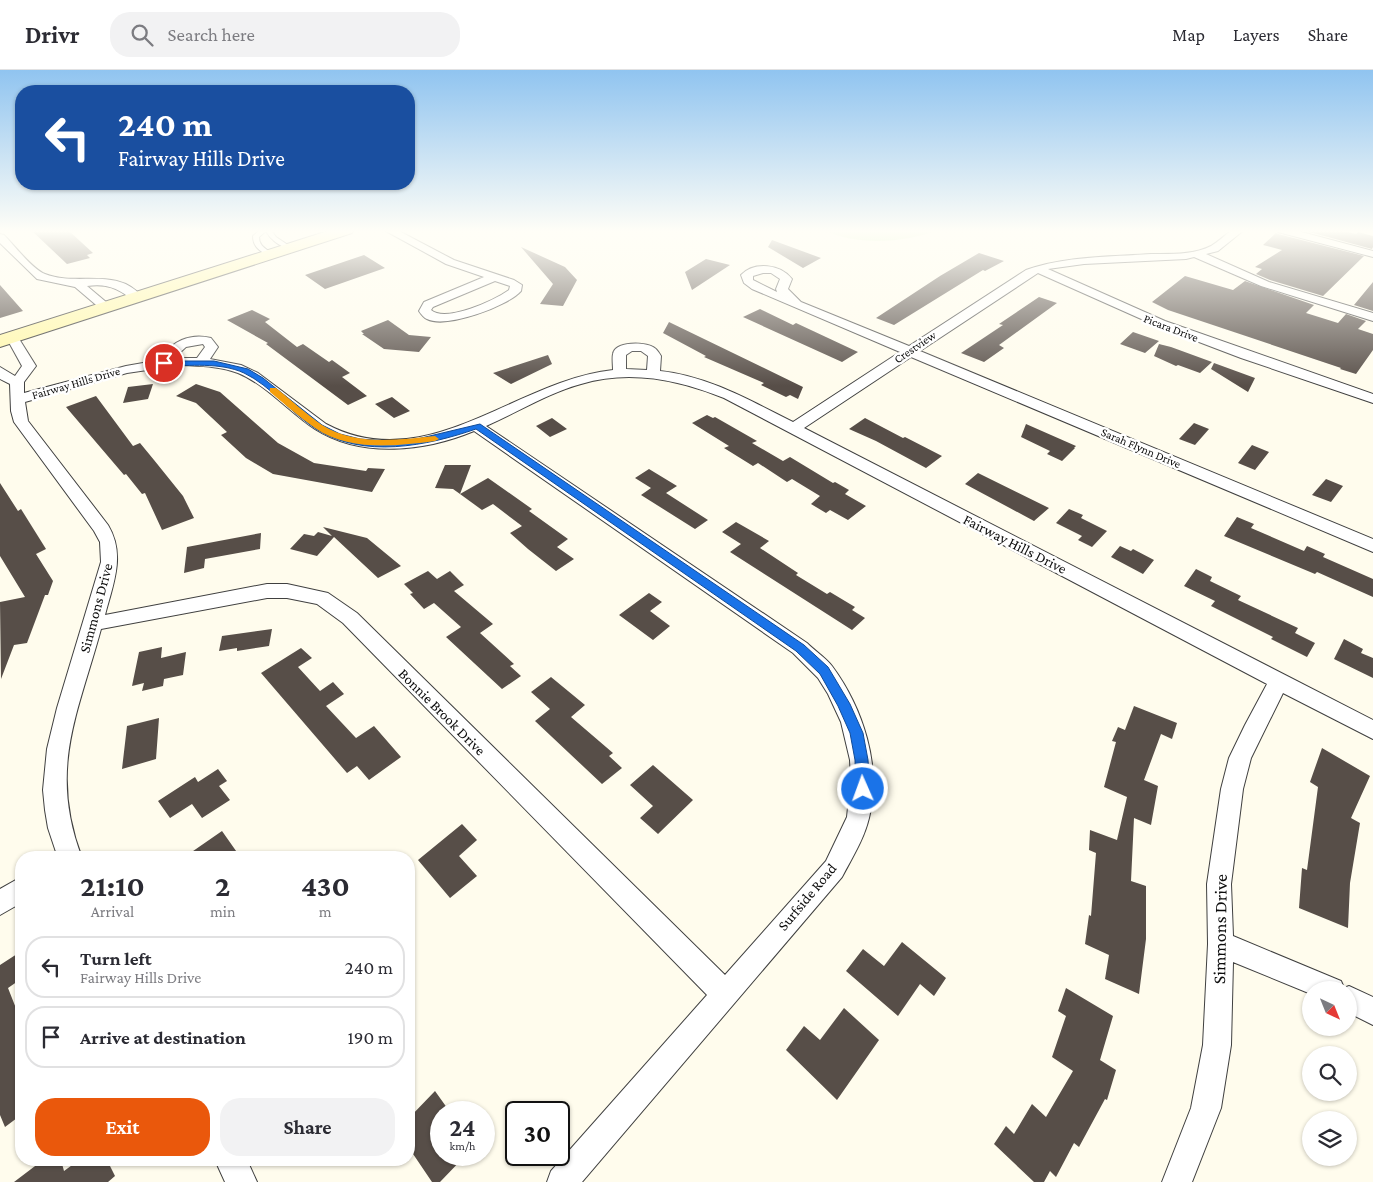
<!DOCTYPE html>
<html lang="en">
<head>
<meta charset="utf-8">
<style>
	:root { --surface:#fff; --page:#f2f2f3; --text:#2b2b33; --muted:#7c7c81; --line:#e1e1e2; --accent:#ea580c }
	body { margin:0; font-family:"Crimson Pro",serif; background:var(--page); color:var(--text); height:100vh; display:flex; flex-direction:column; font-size:19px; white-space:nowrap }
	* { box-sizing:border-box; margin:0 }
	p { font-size:16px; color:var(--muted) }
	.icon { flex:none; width:28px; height:28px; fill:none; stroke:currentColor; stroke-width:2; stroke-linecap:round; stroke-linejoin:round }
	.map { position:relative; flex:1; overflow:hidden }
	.panel { position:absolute; left:15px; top:781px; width:400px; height:315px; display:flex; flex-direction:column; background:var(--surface); border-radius:20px; box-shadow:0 1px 4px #0004 }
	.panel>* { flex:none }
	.guide { position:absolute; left:15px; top:15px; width:400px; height:105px; border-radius:20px; box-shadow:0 1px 4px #0004; background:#1a4fa0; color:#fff; overflow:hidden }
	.needle { width:32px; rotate:137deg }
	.tools { position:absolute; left:1302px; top:911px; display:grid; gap:10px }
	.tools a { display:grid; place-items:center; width:55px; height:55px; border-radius:50%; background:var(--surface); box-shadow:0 1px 4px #0004; font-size:25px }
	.speed { position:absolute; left:430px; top:1031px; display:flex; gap:10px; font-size:25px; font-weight:700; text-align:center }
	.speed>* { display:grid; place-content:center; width:65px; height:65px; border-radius:50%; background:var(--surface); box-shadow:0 1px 4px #0004; line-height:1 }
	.speed small { font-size:12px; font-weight:400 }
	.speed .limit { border:2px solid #111; border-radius:8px; background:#fff; color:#111 }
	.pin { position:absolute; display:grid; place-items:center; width:42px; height:42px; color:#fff; margin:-21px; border:2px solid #fff; border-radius:50%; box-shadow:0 1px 5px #0007 }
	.me { position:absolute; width:55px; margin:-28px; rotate:358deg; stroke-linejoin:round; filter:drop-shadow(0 0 4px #0008) }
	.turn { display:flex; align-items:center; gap:18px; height:105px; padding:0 20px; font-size:22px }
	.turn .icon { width:65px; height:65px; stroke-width:2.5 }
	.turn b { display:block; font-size:35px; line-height:42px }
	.eta { display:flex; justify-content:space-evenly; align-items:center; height:85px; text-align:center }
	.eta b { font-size:30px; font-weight:700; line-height:35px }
	.button { display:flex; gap:10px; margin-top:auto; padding:10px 20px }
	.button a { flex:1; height:58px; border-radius:20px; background:var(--accent); color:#fff; font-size:20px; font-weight:700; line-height:58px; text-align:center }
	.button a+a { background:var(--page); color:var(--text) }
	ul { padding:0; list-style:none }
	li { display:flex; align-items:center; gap:15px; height:62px; margin:0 10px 8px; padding:0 10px; border:2px solid var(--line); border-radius:20px }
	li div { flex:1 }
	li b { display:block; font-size:19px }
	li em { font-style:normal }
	header { display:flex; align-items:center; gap:30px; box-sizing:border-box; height:70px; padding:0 25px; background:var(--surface); border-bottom:1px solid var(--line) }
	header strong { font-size:24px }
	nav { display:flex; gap:28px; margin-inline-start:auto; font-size:18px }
	.search { width:350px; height:45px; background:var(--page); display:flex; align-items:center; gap:12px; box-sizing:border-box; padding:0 18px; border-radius:20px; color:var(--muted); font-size:19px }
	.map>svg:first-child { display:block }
	.green { fill:#d0eeb2 }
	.building { fill:#574e48 }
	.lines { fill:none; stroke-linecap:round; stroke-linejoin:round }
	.lane-casing { stroke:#404040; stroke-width:2 }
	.street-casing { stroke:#404040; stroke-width:2 }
	.secondary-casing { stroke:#2f2f2f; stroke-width:2 }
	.lane { fill:#fff; fill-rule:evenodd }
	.street { fill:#fff; fill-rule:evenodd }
	.secondary { fill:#fff7a8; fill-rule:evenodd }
	.route { fill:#1a73e8; stroke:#114b97 }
	.slow { fill:#f59e0b }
	.labels { text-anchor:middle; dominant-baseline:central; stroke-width:5; stroke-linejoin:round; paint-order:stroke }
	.far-street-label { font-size:12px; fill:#0d0d0d; stroke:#fff }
	.street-label { font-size:15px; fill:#0d0d0d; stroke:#fff }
	.near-street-label { font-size:18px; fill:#0d0d0d; stroke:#fff }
</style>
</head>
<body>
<header>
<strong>Drivr</strong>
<div class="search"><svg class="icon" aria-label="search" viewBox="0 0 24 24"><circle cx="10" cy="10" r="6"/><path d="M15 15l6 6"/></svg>Search here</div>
<nav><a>Map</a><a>Layers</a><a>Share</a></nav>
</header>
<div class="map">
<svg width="1373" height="1112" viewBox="0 0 1373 1112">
	<rect width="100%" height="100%" fill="#fffced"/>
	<path class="green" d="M824 160H940C904 172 860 177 824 160Z"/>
	<path class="building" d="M31 160H68L93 183 87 185 90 188 67 194Z
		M1302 160H1340L1356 164 1358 162 1373 166V177L1372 179Z
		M1276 163 1278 164 1364 186 1323 226 1270 210 1256 204 1262 199 1255 197 1282 180 1263 175Z
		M772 170 821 188 803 198 768 177Z
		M521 177 565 197 577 210 563 236 540 234 553 214Z
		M979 183 1004 191 985 201 983 200 894 255 876 248 940 206Z
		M364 185 385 198 325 219 305 205Z
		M706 189 730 195 692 220 685 202Z
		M1185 206 1233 220 1245 211 1314 235 1306 243 1338 253 1346 244 1366 251 1358 259 1373 264V280L1356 304 1340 299 1341 298 1168 240 1152 232Z
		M1373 212V241L1354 235Z
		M0 215 23 241 0 248Z
		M1039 227 1057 233 999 275 1004 278 984 292 961 283 1003 255 999 254Z
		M760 239 793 255 796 253 858 282 842 292 743 247Z
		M252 240 270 249 265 252 297 277 303 274 329 292 332 290 350 303 342 307 367 326 348 335 266 274 268 273 227 250Z
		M388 250 409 265 431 267 419 282 384 279 362 264H364L361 261Z
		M669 252 803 317 798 329 790 325 786 327 761 315 764 313 704 287 706 286 663 263Z
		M1133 262 1159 271 1145 283 1120 274Z
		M1159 274 1171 277 1212 292 1200 303 1178 295 1176 296 1154 286Z
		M548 285 552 294 511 314 493 303Z
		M1214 293 1255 308 1248 322 1211 299Z
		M153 314 148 329 123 333 128 317Z
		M196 314 220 322 278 373 314 393 366 401 368 398 385 399 372 422 273 404 246 388 221 365 227 362 196 333 176 326Z
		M96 326 133 376 140 373 154 390 183 426 194 448 162 460 145 423 142 424 126 404 124 405 66 337Z
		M392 327 410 341 394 348 375 334Z
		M707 345 713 348 715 347 757 371 752 373 783 391 790 387 833 413 835 412 849 420 845 424 866 436 848 450 830 440 826 443 811 434 820 426 792 409 787 412 758 393 753 396 724 378 729 376 692 353Z
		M552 348 567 359 550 367 536 356Z
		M865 348 903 368 905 367 942 386 926 398 876 371 849 359Z
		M1194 353 1209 359 1195 375 1179 369Z
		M1026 354 1076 376 1074 378H1075L1062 391 1047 384 1050 381 1021 367Z
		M1252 375 1269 382 1255 400 1238 393Z
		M445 395H471L460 424 453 419 435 418Z
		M649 399 677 416 666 423 708 450 695 459 641 425 651 418 635 408Z
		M978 403 1049 438 1034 451 965 414Z
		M488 408 532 439 529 441 568 469 557 477 574 489 556 501 528 479 510 463 522 456 493 434 482 440 460 424Z
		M1326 409 1343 416 1331 432 1312 425Z
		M0 413 18 441 21 439 46 479 36 484 53 511 48 525H45L27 573 14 575 1 609 0 532 25 527 0 486Z
		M1069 439 1083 445 1081 448 1107 461 1092 477 1078 470 1082 466 1056 453Z
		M1237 447 1254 454 1251 458 1304 481 1307 476 1325 484 1323 487 1373 509V527L1317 502 1315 504 1224 466Z
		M736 452 769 471 760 478 798 503 796 505 827 524 830 522 855 537 852 540 865 548 852 560 730 482 741 474 722 462Z
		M323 457 367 468 401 496 378 508 334 467 317 486 290 479 304 464 314 466 318 462 332 466Z
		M261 463 260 479 205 489 204 498 184 503 187 477Z
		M1120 476 1131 481 1133 479 1154 490 1143 504 1111 487Z
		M1196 499 1212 507 1210 511 1241 526 1238 530 1298 558 1295 563 1315 573 1307 587 1271 569 1273 567 1211 536 1215 531 1184 516Z
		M428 501 437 509 450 501 464 515 454 521 493 554 480 563 514 594 510 596 521 606 502 619 446 567 461 557 434 533 424 539 410 524 413 523 404 514Z
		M649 523 662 532 650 541 670 556 653 570 619 545Z
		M272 559 269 576 237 581V578L219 581 222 566Z
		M1344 569 1363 579 1361 583 1373 588V608L1334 589Z
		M162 577 161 588 186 582 183 605 164 609 163 616 142 621 144 613 132 616 139 582Z
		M301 578 312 588 298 597 320 621 333 612 344 624 326 636 356 668 374 656 401 687 369 710 357 696 347 703 261 603Z
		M551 607 585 635 571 647 613 683 609 686 622 698 602 714 535 651 550 639 531 622Z
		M1134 636 1177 653 1172 669 1161 664 1144 710 1158 716 1151 755 1134 748 1131 811 1146 816V869L1139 924 1105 909 1109 885 1085 874 1089 845 1091 846 1096 783 1089 780 1090 760 1117 770 1127 727 1104 717 1116 672 1112 671 1118 657 1125 660Z
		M159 648 156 689 122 699 127 656Z
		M1322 678 1370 706 1351 748 1360 753 1350 813 1348 858 1299 838 1302 798 1307 800 1318 717 1310 712Z
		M653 695 693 730 658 764 640 748 653 736 630 715Z
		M218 699 227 711 219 716 230 730 202 748 192 734 170 748 158 731 195 707 198 712Z
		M462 754 477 770 459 786 477 806 450 828 418 790Z
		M222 761 241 788H183Z
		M902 872 946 908 934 926 920 914 898 946 846 901 863 879 884 896Z
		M17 884 21 894V909L8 918 21 951V1045L5 1057 0 1045V895Z
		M1066 918 1113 946 1100 990 1116 1000 1107 1030 1105 1029 1079 1077 1074 1073 1056 1107 1050 1101 1044 1112H1034L994 1074 1006 1056 1014 1064 1032 1034 1046 1047 1073 1001 1052 987 1066 946 1058 941Z
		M844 938 879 970 837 1030 786 980 804 956 820 970Z
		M435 1021 450 1042H441V1085H466L440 1112H432L409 1078V1048Z
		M43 1090H61L64 1101 79 1090H107L115 1106 108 1112H14Z"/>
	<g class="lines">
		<g class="lane-casing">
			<path id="lane" d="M260 160H271L276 167 294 179 289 180C280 175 271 171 266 161L259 167C259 177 267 179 274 185L269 186C260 181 253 177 253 166Z"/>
		</g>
		<g class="street-casing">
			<path id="street" d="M384 160H397L454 190 514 210 522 215 521 221C508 236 446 259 427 249 424 248 421 244 419 241L424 232 484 207 446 194ZM495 211 510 216 509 220C495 230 446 253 431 240L433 237Z
				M1232 160H1244L1218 181 1206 184 1269 212 1373 243V251L1261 216 1194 187 1186 189 1084 194 1048 199 1165 251 1373 324V333L1241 288 1157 256 1038 203 920 281 1373 469V482L911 287 804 358 1373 650V669L1283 623 1251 688 1243 719 1231 814 1233 866 1341 911 1344 918 1349 916 1373 927V955L1349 943V920H1311V924L1233 892 1231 975 1221 1038 1192 1112H1162L1191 1038 1203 975 1208 874 1207 814 1221 719 1229 688 1245 655 1267 614 724 328C679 310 630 299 581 314 548 323 518 342 486 356L807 573C815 581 825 587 832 596 863 638 882 696 869 748 864 769 852 788 842 807L582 1112H547L551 1101 707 925 343 553 317 534 287 528H267L101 559C78 644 48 699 82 788H58L48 758 45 740 43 720 47 679 57 638 101 492 100 472 94 461 14 352 11 341 10 314 0 309V297L15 306 22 296 6 267 8 264H16L36 296 24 312V323L126 296 160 290C171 271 190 263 211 268L218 277 210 289 241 295 258 303 326 354C427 408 516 310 613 300 613 295 612 288 613 284 615 271 645 272 653 277 657 279 659 283 661 286L660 301C708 306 751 331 793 352L900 282 752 219 744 213 741 205C754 191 781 194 792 209L788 219 801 232 909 276 1026 200C1066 186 1109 187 1151 184 1170 184 1194 185 1211 176 1218 172 1225 165 1232 160ZM763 203H771L780 209 776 219 777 222 753 210V206ZM203 274 205 277 197 288H174L186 277ZM632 281H641L648 286 647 300 626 299V285ZM181 295C200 296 220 296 238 303 267 315 289 342 315 359 362 389 426 381 474 361L793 583 818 608 828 624 841 652 850 690 851 709 847 747 826 791 725 905 357 543 328 523 287 514H267L105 545C113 514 126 485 108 455L28 351 25 332 127 303Z
				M1277 160H1294L1373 181V187L1278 162Z
				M0 164 4 165C14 175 32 199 45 204 78 217 118 196 143 228L141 230H133C118 218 106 213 87 216L112 237 106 241 102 240 75 217 37 209 0 173Z
				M21 807V833L0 845V819Z
				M215 1090H247L257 1112H225Z"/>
		</g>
		<g class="secondary-casing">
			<path id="secondary" d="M331 160H354L352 163 0 277V265Z"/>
		</g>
		<use href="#lane" class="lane"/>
		<use href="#street" class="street"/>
		<use href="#secondary" class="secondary"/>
	</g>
	<linearGradient id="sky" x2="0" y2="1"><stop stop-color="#90c4f0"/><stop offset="0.51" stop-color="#fffef7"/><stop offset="1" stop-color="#fffef7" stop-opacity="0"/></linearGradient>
	<rect width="1373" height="316" fill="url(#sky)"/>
	<path class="route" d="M162 291H214L248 299 263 308 322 355 340 364 360 369 390 371 417 369 480 354 804 575 828 597 850 634 863 663 868 690 870 719 868 724 863 725 858 724 856 719 855 690 850 663 838 636 820 604 796 581 476 359C427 376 363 389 316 359 291 343 271 316 244 303 220 292 190 296 164 296L161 293Z"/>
	<path class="slow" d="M270 318H276C291 330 306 344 322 355 355 376 398 370 435 366L439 369 435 371C396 376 350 382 315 358 299 347 285 334 270 322Z"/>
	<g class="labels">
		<g class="far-street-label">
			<text transform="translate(1171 258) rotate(21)">Picara Drive</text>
			<text transform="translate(915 277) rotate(-34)">Crestview</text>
			<text transform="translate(76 313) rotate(-16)">Fairway Hills Drive</text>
			<text transform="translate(1141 378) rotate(23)">Sarah Flynn Drive</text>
		</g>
		<g class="street-label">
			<text transform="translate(1015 474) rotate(27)">Fairway Hills Drive</text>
			<text transform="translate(96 538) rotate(-75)">Simmons Drive</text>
			<text transform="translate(442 642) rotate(45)">Bonnie Brook Drive</text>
			<text transform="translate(807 827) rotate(-50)">Surfside Road</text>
		</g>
		<g class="near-street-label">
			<text transform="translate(1220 859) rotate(-89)">Simmons Drive</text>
		</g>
	</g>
</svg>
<div class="tools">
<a><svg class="needle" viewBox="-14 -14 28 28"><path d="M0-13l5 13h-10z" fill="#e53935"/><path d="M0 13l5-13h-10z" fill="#7c7c81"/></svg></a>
<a><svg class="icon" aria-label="search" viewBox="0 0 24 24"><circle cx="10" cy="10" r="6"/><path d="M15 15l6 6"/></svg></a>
<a><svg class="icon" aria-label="layers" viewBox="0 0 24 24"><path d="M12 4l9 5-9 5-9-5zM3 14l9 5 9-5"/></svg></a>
</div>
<div class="speed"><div>24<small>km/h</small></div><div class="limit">30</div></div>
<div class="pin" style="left:164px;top:293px;background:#d93025"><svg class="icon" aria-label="arrive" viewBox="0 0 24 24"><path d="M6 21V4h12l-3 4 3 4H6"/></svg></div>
<svg class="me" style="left:863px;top:719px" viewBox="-20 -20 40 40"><circle r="17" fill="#1a73e8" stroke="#fff" stroke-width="3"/><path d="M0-11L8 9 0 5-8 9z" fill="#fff"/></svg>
<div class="guide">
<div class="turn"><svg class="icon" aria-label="left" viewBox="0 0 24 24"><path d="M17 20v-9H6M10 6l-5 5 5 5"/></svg><div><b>240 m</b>Fairway Hills Drive</div></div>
</div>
<section class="panel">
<div class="eta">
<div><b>21:10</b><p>Arrival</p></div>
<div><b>2</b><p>min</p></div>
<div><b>430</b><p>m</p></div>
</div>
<ul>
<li><svg class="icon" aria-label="left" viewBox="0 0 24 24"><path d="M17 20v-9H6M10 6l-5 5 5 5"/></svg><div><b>Turn left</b><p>Fairway Hills Drive</p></div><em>240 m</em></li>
<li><svg class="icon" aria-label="arrive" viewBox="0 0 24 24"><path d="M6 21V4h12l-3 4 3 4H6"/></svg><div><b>Arrive at destination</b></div><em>190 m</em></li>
</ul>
<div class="button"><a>Exit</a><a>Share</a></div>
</section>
</div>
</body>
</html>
